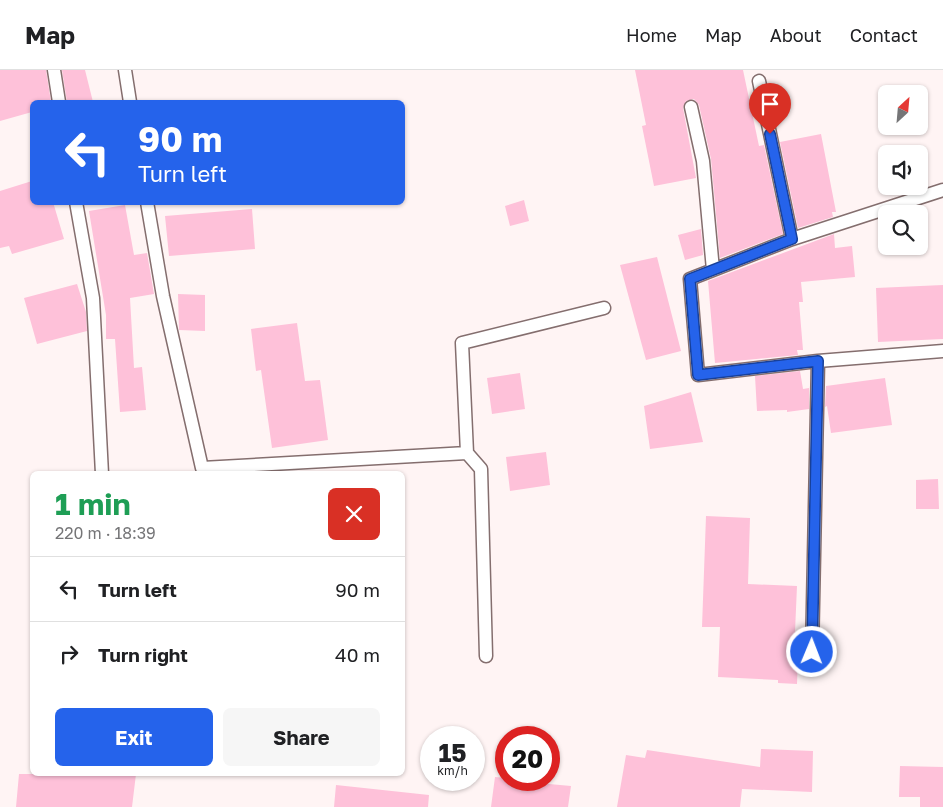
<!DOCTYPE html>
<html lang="en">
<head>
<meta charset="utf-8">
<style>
	:root { --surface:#fff; --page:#f6f6f6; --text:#202124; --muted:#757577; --line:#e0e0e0; --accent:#2563eb }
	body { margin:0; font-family:"Golos Text",sans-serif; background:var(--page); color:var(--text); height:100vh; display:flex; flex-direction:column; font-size:19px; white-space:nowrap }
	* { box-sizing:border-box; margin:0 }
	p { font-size:16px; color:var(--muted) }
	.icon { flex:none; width:28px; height:28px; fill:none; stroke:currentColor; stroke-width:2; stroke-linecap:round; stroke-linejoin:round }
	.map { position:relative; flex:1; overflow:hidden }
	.drawer { position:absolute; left:30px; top:401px; width:375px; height:305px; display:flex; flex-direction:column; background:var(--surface); border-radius:8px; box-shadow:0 1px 4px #0004 }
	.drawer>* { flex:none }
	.guide { position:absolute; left:30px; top:30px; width:375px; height:105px; border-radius:8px; box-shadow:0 1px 4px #0004; background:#2563eb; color:#fff; overflow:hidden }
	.needle { width:32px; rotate:26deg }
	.controls { position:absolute; left:878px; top:15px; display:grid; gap:10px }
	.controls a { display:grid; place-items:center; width:50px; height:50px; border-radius:8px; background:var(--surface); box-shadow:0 1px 4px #0004; font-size:25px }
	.speed { position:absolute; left:420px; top:656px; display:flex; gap:10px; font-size:25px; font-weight:700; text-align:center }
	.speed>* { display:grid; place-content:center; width:65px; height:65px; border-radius:50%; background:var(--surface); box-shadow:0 1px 4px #0004; line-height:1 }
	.speed small { font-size:12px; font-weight:400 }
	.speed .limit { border:8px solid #d22; background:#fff; color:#111 }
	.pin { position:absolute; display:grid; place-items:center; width:42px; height:42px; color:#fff; margin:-51px -21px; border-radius:50% 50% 50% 0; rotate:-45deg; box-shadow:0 0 5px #0007 }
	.pin .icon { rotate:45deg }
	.me { position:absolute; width:55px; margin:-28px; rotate:1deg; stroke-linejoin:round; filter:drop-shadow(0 0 4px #0008) }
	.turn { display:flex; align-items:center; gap:18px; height:105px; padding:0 25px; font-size:22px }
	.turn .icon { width:65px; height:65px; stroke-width:2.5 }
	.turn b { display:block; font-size:35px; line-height:42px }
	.round { display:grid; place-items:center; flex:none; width:52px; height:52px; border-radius:8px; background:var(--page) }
	.summary { display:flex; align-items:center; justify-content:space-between; height:85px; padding:0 25px }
	h1 { font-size:30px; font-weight:700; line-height:38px; color:#1e9e55 }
	.action { display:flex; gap:10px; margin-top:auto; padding:10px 25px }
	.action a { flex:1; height:58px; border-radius:8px; background:var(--accent); color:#fff; font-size:20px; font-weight:700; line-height:58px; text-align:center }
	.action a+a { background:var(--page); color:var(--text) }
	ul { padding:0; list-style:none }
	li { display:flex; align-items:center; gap:15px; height:65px; padding:0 25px; border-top:1px solid var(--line) }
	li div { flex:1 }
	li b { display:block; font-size:19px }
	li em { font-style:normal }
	header { display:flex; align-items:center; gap:30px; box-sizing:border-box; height:70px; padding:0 25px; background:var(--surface); border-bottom:1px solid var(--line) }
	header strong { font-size:24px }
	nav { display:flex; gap:28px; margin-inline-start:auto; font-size:18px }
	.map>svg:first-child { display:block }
	.building { fill:#fec1d9 }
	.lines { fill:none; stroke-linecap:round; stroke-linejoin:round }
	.service-casing { stroke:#846e6e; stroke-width:15 }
	.service { stroke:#fff; stroke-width:12 }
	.route-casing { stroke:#184099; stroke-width:12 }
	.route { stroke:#2563eb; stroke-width:9 }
</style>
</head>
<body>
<header>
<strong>Map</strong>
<nav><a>Home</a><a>Map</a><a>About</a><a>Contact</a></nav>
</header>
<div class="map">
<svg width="943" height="737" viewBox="0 0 943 737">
	<rect width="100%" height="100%" fill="#fff4f4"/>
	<path class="building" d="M0 0H46L51 32H32V42L0 51Z
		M62 0H85L93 32H67Z
		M635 0H743L759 76 764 75 783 164 720 188 711 89 699 35 694 29 686 31 683 38 696 108 654 116 642 56 646 55Z
		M821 64 836 142H832L833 147 798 158 780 72Z
		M32 111V132H53L64 169 12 184 9 176 0 178V121Z
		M524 130 529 151 510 156 505 136Z
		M125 135 134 185 147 183 154 224 130 228 134 298 142 297 146 340 120 342 115 269H106V245L89 141Z
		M252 139 255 179 169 186 165 146Z
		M701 159 703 185 685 190 678 165Z
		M834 164 835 178 852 176 855 207 801 212 803 232H799L803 280H797L798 285 715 293 708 211Z
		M657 187 681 281 646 290 620 195Z
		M77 214 86 242 87 261 37 274 24 228Z
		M943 215V269L878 272 876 218Z
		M178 224 205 225V261L179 260Z
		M297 253 305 311 320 310 328 370 272 378 261 300 256 301 251 259Z
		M800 301 803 319 809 318V339L787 342V340L757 341 755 306Z
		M520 303 525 339 492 344 487 308Z
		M885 308 892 355 831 363 827 336 825 337 826 316Z
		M691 322 703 372 650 379 644 336Z
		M546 382 550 415 510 421 506 387Z
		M938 409 939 439H916V410Z
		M706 446 750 448 748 514 797 516 795 562H799L797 614 778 613V610L718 607 720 557H702Z
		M761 679 813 681 812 722 742 719 740 737H617L626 685 645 688 647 680 760 697Z
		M900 696 943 697V737H920V727H899Z
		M19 704H136L132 737H16Z
		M495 707 506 708V710L571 716 568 737H491Z
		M336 715 429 725 428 737H334Z"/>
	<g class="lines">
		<g class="service-casing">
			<path id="service" d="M54 0 59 32
				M125 0 130 32
				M759 11 792 169
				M691 37 703 91 713 200
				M943 120 792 169 690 209 698 305 818 291 943 281
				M76 132 93 228 102 404
				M147 132 163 226 202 398 467 383 481 399 486 586
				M467 383 462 273 604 238
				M812 582 818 291"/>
		</g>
		<use href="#service" class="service"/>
	</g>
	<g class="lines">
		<g class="route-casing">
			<path id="route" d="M770 64 792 169 690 209 698 305 818 291 812 582"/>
		</g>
		<use href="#route" class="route"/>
	</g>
</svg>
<div class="controls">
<a><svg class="needle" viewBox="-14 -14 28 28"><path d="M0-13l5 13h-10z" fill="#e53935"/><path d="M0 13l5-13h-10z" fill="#757577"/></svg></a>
<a><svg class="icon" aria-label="sound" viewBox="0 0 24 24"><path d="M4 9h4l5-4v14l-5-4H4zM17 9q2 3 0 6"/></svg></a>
<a><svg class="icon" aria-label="search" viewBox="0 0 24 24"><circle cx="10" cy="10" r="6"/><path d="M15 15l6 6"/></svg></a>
</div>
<div class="speed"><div>15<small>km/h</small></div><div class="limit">20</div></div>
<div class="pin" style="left:770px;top:64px;background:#d93025"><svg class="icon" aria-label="arrive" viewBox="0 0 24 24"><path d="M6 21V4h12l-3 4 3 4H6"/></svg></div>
<svg class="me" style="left:812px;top:582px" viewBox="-20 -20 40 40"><circle r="17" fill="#2563eb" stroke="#fff" stroke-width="3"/><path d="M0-11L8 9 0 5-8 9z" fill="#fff"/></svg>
<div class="guide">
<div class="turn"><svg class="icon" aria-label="left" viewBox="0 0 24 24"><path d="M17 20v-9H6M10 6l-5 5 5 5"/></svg><div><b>90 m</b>Turn left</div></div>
</div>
<section class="drawer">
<div class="summary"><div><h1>1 min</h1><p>220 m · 18:39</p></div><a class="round" style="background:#d93025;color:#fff"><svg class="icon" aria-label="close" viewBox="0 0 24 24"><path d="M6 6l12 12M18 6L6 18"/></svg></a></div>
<ul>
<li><svg class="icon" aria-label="left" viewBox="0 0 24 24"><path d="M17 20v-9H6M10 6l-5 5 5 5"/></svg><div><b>Turn left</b></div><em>90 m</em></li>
<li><svg class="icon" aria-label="right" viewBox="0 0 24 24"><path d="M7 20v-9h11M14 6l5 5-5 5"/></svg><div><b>Turn right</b></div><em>40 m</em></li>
</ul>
<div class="action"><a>Exit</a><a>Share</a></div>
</section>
</div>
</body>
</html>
